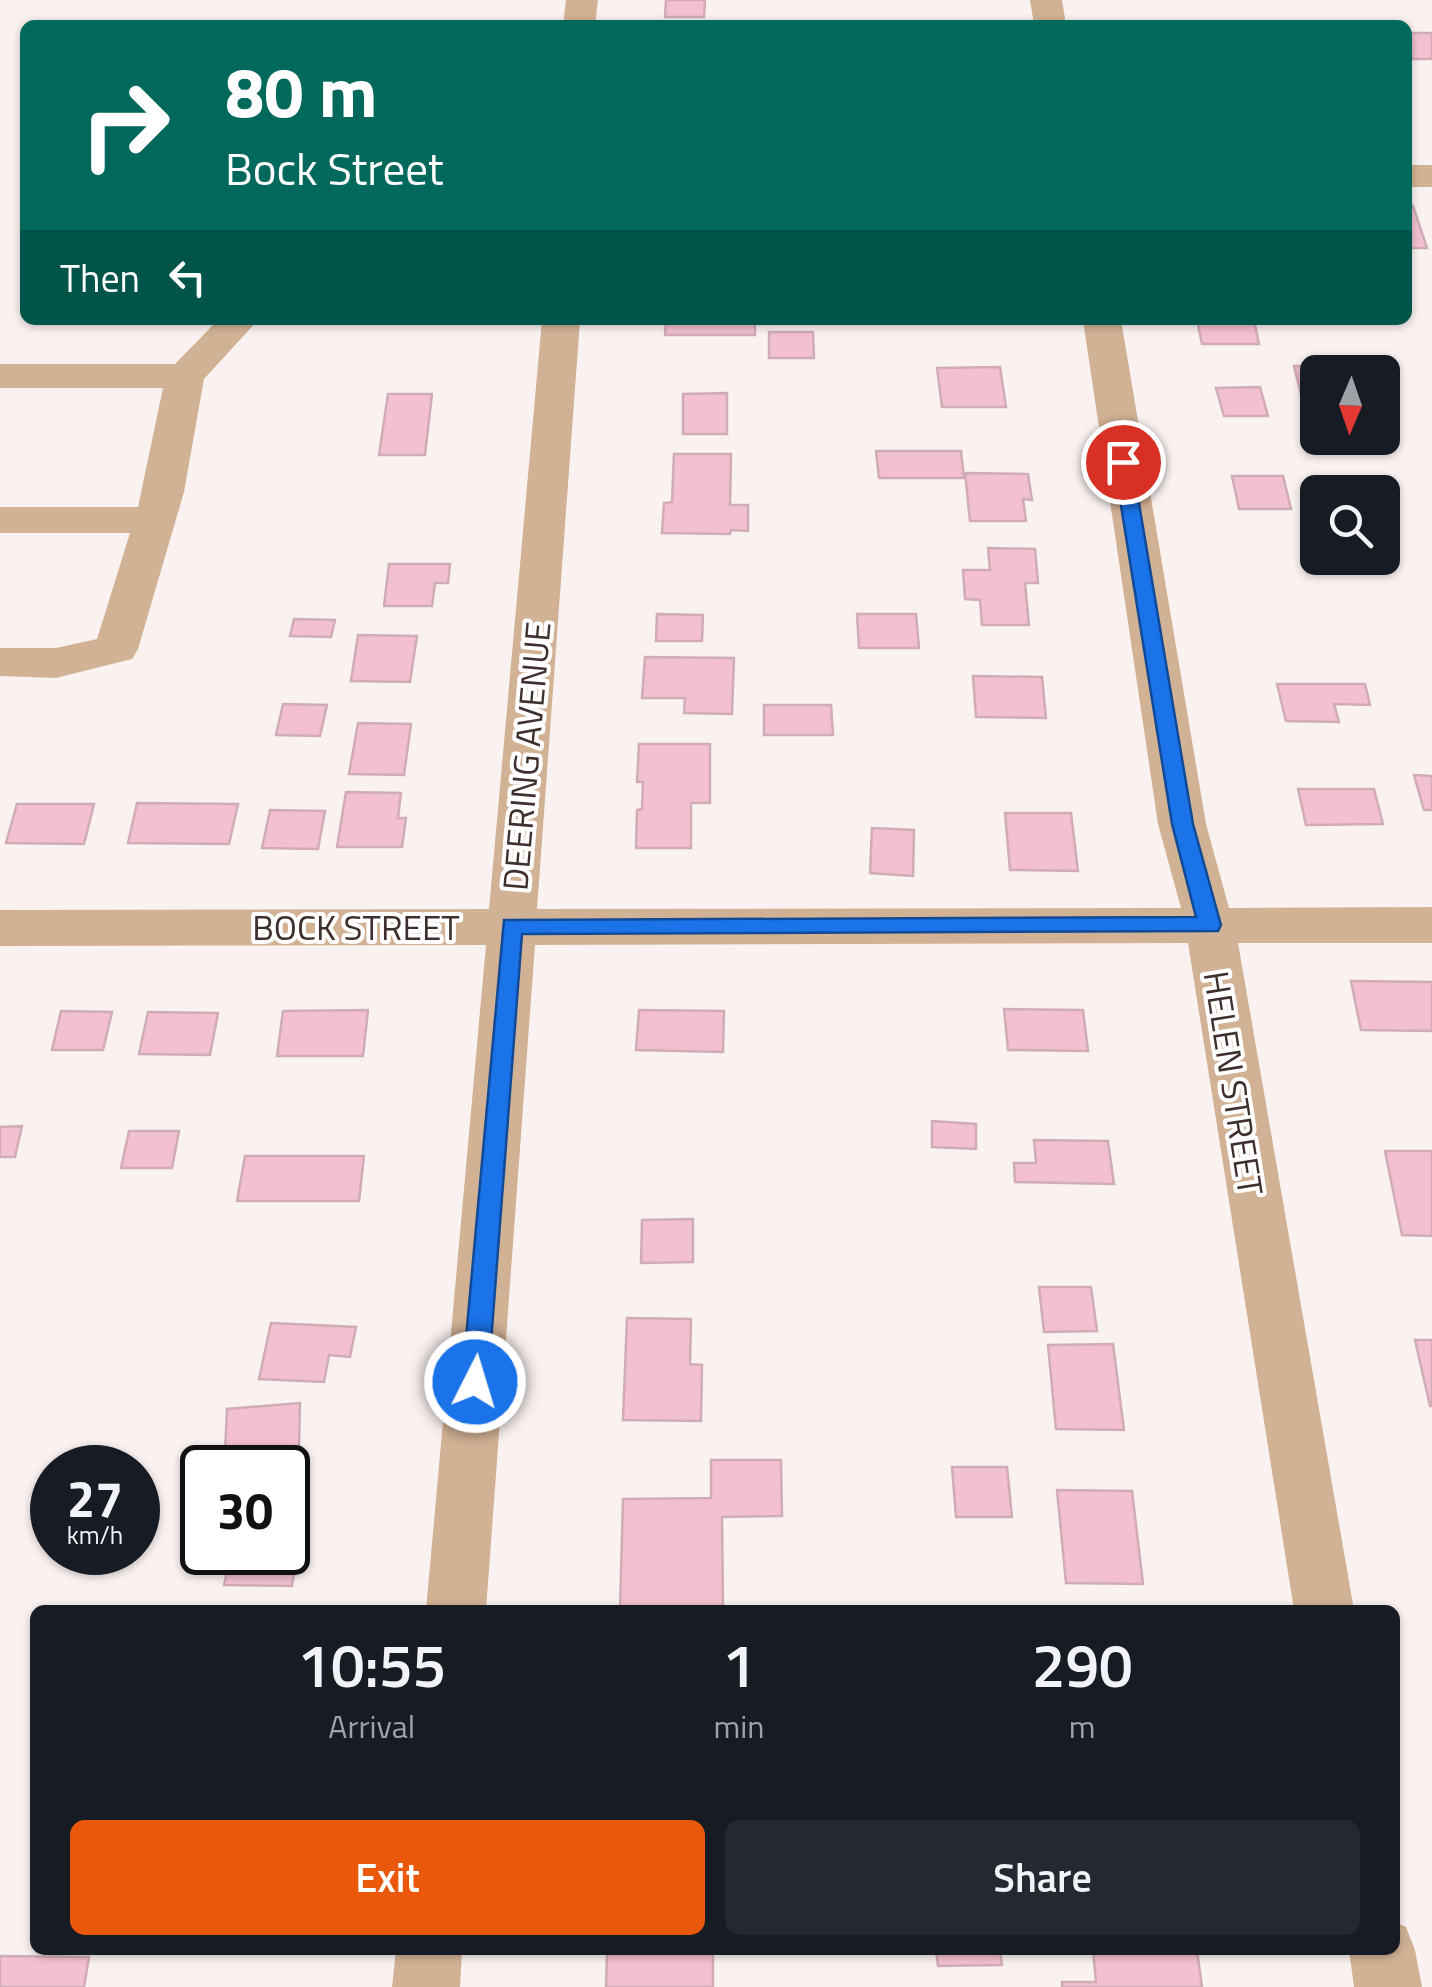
<!DOCTYPE html>
<html lang="en">
<head>
<meta charset="utf-8">
<style>
	:root { --surface:#171b24; --page:#242831; --text:#f1f3f6; --muted:#9ea1a6; --accent:#ea580c }
	body { margin:0; font-family:"Titillium Web",sans-serif; background:var(--page); color:var(--text); height:100vh; display:flex; flex-direction:column; font-size:38px; white-space:nowrap }
	* { box-sizing:border-box; margin:0 }
	p { font-size:32px; color:var(--muted) }
	.icon { flex:none; width:55px; height:55px; fill:none; stroke:currentColor; stroke-width:2; stroke-linecap:round; stroke-linejoin:round }
	.map { position:relative; flex:1; overflow:hidden }
	.sheet { position:absolute; left:30px; top:1605px; width:1370px; height:350px; display:flex; flex-direction:column; background:var(--surface); border-radius:15px; box-shadow:0 2px 8px #0004 }
	.sheet>* { flex:none }
	.banner { position:absolute; left:20px; top:20px; width:1392px; height:305px; border-radius:15px; box-shadow:0 2px 8px #0004; background:#00695c; color:#fff; overflow:hidden }
	.needle { width:65px; rotate:182deg }
	.buttons { position:absolute; left:1300px; top:355px; display:grid; gap:20px }
	.buttons a { display:grid; place-items:center; width:100px; height:100px; border-radius:15px; background:var(--surface); box-shadow:0 2px 8px #0004; font-size:50px }
	.speed { position:absolute; left:30px; top:1445px; display:flex; gap:20px; font-size:50px; font-weight:700; text-align:center }
	.speed>* { display:grid; place-content:center; width:130px; height:130px; border-radius:50%; background:var(--surface); box-shadow:0 2px 8px #0004; line-height:1 }
	.speed small { font-size:25px; font-weight:400 }
	.speed .limit { border:5px solid #111; border-radius:15px; background:#fff; color:#111 }
	.pin { position:absolute; display:grid; place-items:center; width:85px; height:85px; color:#fff; margin:-42px; border:5px solid #fff; border-radius:50%; box-shadow:0 2px 10px #0007 }
	.me { position:absolute; width:110px; margin:-55px; rotate:5deg; stroke-linejoin:round; filter:drop-shadow(0 0 8px #0008) }
	.turn { display:flex; align-items:center; gap:35px; height:210px; padding:0 40px; font-size:45px }
	.turn .icon { width:130px; height:130px; stroke-width:2.5 }
	.turn b { display:block; font-size:70px; line-height:85px }
	.then { display:flex; align-items:center; height:95px; padding:0 40px; background:#0003; gap:20px; font-size:38px }
	.eta { display:flex; justify-content:space-evenly; align-items:center; height:170px; text-align:center }
	.eta b { font-size:60px; font-weight:600; line-height:70px }
	.button { display:flex; gap:20px; margin-top:auto; padding:20px 40px }
	.button a { flex:1; height:115px; border-radius:15px; background:var(--accent); color:#fff; font-size:40px; font-weight:600; line-height:115px; text-align:center }
	.button a+a { background:var(--page); color:var(--text) }
	.map>svg:first-child { display:block }
	.building { fill:#f3c0cf; stroke:#d0acb6; stroke-width:2.5 }
	.lines { fill:none; stroke-linecap:round; stroke-linejoin:round }
	.minor { fill:#d2b295; fill-rule:evenodd }
	.route { fill:#1a73e8; stroke:#114b97; stroke-width:2.5 }
	.labels { text-anchor:middle; dominant-baseline:central; stroke-width:8; stroke-linejoin:round; paint-order:stroke }
	.street-label { font-size:35px; fill:#3f302d; stroke:#fff }
</style>
</head>
<body>
<div class="map">
<svg width="1432" height="1987" viewBox="0 0 1432 1987">
	<rect width="100%" height="100%" fill="#faf2f0"/>
	<path class="building" d="M666 0H705L704 17H665Z
		M1408 33H1432V59H1412Z
		M1408 206H1413L1427 248H1408Z
		M666 320H755V335H665Z
		M1197 320H1254L1259 344H1202Z
		M769 332H813L814 358H769Z
		M1294 366H1356L1358 372H1318V402H1303Z
		M1000 367 1006 407H942L937 368Z
		M1260 387 1268 416H1224L1216 388Z
		M727 393V434H683V394Z
		M388 394H432L425 455H379Z
		M876 451H961L964 478H879Z
		M674 454H731L730 505H748V531L731 530 730 534 662 533 664 503 672 502Z
		M965 473 1028 474 1032 500 1023 499 1026 521H970Z
		M1232 476H1283L1291 509H1239Z
		M988 548 1035 549 1038 583H1025L1029 625H982L980 600 965 599 963 570H990Z
		M389 564H450L448 583H435L432 606H384Z
		M657 614 703 615 702 641H656Z
		M857 614H916L919 648H859Z
		M294 619 335 620 331 637 290 636Z
		M358 635 417 636 410 682 351 681Z
		M645 657 734 658 732 714 684 713 685 698H642Z
		M973 676 1042 677 1046 718 976 717Z
		M1277 684H1365L1370 705 1334 704 1339 722 1286 721Z
		M283 704 327 705 320 736 276 735Z
		M764 705H831L833 735H764Z
		M358 723 411 724 404 775 349 774Z
		M639 744H710V803H691V848H636L637 810 642 809 643 782H637Z
		M1414 775 1432 776V810H1424Z
		M1298 789H1374L1383 824 1306 825Z
		M346 792 401 793 398 818H406L402 847H337Z
		M137 803 238 804 229 844 128 843Z
		M17 804H94L84 844 6 843Z
		M270 810 325 811 318 849 262 848Z
		M1005 813H1071L1078 871 1010 870Z
		M872 828 914 830 913 876 870 873Z
		M1351 981 1432 982V1031L1361 1030Z
		M1004 1009 1083 1010 1088 1051 1008 1050Z
		M368 1010 363 1056H277L283 1011Z
		M639 1010 724 1011 723 1052 636 1050Z
		M61 1011 112 1012 103 1050H52Z
		M148 1012 218 1013 210 1055 139 1054Z
		M932 1121 976 1124V1149L932 1147Z
		M22 1126 15 1157H0V1127Z
		M129 1131H179L172 1168H121Z
		M1034 1140 1108 1141 1114 1184 1015 1182 1014 1163H1036Z
		M1385 1151H1432V1236L1402 1235Z
		M245 1156H364L359 1201H237Z
		M693 1219V1262L641 1263 642 1220Z
		M1039 1287H1091L1097 1331 1044 1332Z
		M627 1318 691 1319 690 1364 702 1365 701 1421 623 1420Z
		M271 1323 356 1327 350 1357 329 1355 324 1382 259 1379Z
		M1415 1340H1432V1406H1430Z
		M1113 1344 1124 1430 1056 1429 1048 1345Z
		M300 1403 299 1447 225 1453 227 1409Z
		M711 1460H781L782 1516 722 1517 723 1609 620 1610 623 1499 711 1498Z
		M952 1467H1007L1012 1517H956Z
		M1057 1490 1132 1491 1143 1584 1066 1583Z
		M288 1515H302L292 1586 224 1585 228 1568H195L202 1522V1552H288Z
		M936 1950H1000L1002 1965 938 1966Z
		M1093 1950H1197L1202 1987H1062V1982H1096Z
		M607 1954H713V1987H606Z
		M0 1956 89 1957 84 1987H0Z"/>
	<g class="lines">
		<path class="minor" d="M566 0H598L595 25H563Z
			M1030 0H1062L1066 25H1034Z
			M1408 165H1432V187H1408Z
			M218 320H258L204 379 184 492 138 649 132 659 56 678 0 676V648H56L97 639 130 533H0V507H138L163 388H0V364H175Z
			M542 320H580L537 909 1181 908 1158 824 1083 320H1121L1206 824 1229 908 1432 907V943H1238L1354 1610H1294L1188 943 535 945 486 1610H426L486 945 0 946V910L489 909Z
			M1395 1922 1406 1927 1415 1950 1422 1987H1354L1349 1950H1395Z
			M396 1950H462L460 1987H392Z"/>
	</g>
	<path class="route" d="M1123 456 1132 462 1193 824 1221 925 1218 931 522 934 488 1382 484 1390 475 1393 466 1390 462 1382 504 920 1196 917 1172 824 1114 462Z"/>
	<g class="labels">
		<g class="street-label">
			<text transform="translate(526 756) rotate(-85)">DEERING AVENUE</text>
			<text x="356" y="927">BOCK STREET</text>
			<text transform="translate(1234 1083) rotate(81)">HELEN STREET</text>
		</g>
	</g>
</svg>
<div class="buttons">
<a><svg class="needle" viewBox="-14 -14 28 28"><path d="M0-13l5 13h-10z" fill="#e53935"/><path d="M0 13l5-13h-10z" fill="#9ea1a6"/></svg></a>
<a><svg class="icon" aria-label="search" viewBox="0 0 24 24"><circle cx="10" cy="10" r="6"/><path d="M15 15l6 6"/></svg></a>
</div>
<div class="speed"><div>27<small>km/h</small></div><div class="limit">30</div></div>
<div class="pin" style="left:1123px;top:462px;background:#d93025"><svg class="icon" aria-label="arrive" viewBox="0 0 24 24"><path d="M6 21V4h12l-3 4 3 4H6"/></svg></div>
<svg class="me" style="left:475px;top:1382px" viewBox="-20 -20 40 40"><circle r="17" fill="#1a73e8" stroke="#fff" stroke-width="3"/><path d="M0-11L8 9 0 5-8 9z" fill="#fff"/></svg>
<div class="banner">
<div class="turn"><svg class="icon" aria-label="right" viewBox="0 0 24 24"><path d="M7 20v-9h11M14 6l5 5-5 5"/></svg><div><b>80 m</b>Bock Street</div></div>
<div class="then">Then<svg class="icon" aria-label="left" viewBox="0 0 24 24"><path d="M17 20v-9H6M10 6l-5 5 5 5"/></svg></div>
</div>
<section class="sheet">
<div class="eta">
<div><b>10:55</b><p>Arrival</p></div>
<div><b>1</b><p>min</p></div>
<div><b>290</b><p>m</p></div>
</div>
<div class="button"><a>Exit</a><a>Share</a></div>
</section>
</div>
</body>
</html>
